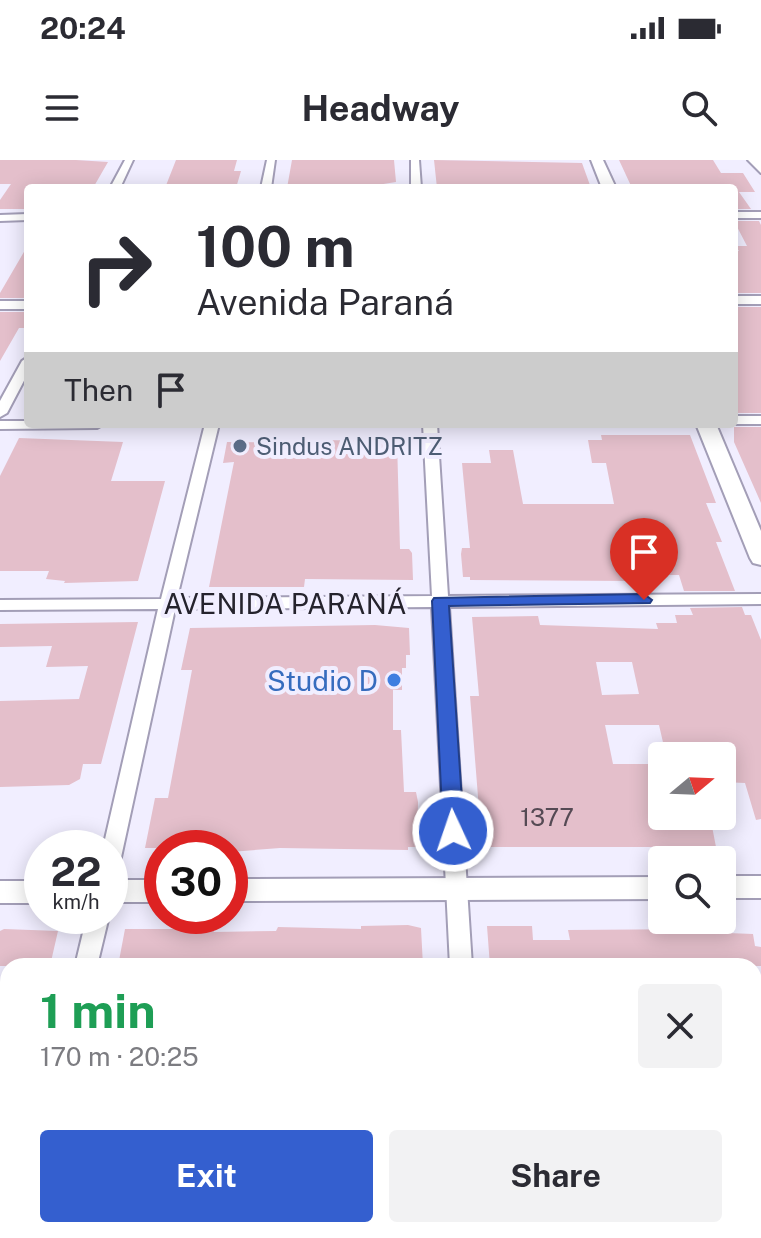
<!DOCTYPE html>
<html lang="en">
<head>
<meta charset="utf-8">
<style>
	:root { --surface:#fff; --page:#f2f2f3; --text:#2b2b33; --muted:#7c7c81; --accent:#345fcf }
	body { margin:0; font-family:"Public Sans",sans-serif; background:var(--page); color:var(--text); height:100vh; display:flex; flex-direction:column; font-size:30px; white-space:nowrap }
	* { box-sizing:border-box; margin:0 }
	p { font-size:26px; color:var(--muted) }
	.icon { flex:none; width:44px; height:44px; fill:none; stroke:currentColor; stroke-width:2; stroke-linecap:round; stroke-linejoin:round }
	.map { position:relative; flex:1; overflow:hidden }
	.side { position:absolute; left:0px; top:798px; width:762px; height:280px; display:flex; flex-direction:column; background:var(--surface); border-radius:24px 24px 0 0; box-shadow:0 4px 20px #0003 }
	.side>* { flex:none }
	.guide { position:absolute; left:24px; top:24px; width:714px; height:244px; border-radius:8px; box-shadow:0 4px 20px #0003; background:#fff; color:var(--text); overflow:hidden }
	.needle { width:52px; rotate:71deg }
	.tools { position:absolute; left:648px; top:582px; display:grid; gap:16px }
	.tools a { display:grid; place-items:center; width:88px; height:88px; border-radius:8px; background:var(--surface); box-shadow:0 4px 20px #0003; font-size:40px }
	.speed { position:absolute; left:24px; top:670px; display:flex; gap:16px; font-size:40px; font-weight:700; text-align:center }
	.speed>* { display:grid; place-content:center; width:104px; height:104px; border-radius:50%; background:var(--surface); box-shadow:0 4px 20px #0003; line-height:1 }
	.speed small { font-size:20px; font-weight:400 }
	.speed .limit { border:12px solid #d22; background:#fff; color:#111 }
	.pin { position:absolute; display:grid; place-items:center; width:68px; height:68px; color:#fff; margin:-82px -34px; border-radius:50% 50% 50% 0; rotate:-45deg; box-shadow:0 0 8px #0007 }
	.pin .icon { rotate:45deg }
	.me { position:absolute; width:88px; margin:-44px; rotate:357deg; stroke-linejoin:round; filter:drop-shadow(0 0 6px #0008) }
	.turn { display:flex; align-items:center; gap:28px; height:168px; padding:0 40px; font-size:36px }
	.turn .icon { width:104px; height:104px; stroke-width:2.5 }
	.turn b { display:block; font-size:56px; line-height:68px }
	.then { display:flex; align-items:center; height:76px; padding:0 40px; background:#0003; gap:16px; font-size:30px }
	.round { display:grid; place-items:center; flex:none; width:84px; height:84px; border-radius:8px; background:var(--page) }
	.head { display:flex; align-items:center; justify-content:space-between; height:136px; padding:0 40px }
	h1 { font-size:48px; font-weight:700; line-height:60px; color:#1e9e55 }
	.button { display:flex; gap:16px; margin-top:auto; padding:16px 40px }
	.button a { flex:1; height:92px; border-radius:8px; background:var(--accent); color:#fff; font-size:32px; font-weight:700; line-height:92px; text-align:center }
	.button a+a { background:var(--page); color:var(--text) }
	.status { display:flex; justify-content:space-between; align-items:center; height:56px; padding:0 40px; background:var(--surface); direction:ltr }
	.status svg { height:22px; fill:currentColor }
	header { display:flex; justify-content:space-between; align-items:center; height:104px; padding:0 40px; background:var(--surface); font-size:36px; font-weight:700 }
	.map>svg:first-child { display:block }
	.building { fill:#e4bfcb; fill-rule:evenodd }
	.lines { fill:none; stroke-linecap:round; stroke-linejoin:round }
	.minor-casing { stroke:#a39eb7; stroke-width:4 }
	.tertiary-casing { stroke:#a39eb7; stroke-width:4 }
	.secondary-casing { stroke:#a39eb7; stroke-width:4 }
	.minor { fill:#fff; fill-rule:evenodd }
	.tertiary { fill:#fff; fill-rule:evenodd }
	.secondary { fill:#fff; fill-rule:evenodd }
	.route { fill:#345fcf; stroke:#223e87; stroke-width:2 }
	.service-dot { fill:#5c6f8a; stroke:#f1eeff; stroke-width:3 }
	.shop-dot { fill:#3f7fe0; stroke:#f1eeff; stroke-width:3 }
	.labels { text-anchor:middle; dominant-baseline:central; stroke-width:8; stroke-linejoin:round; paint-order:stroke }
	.far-service-label { font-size:24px; fill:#4e5e75; stroke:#f1eeff; text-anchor:start }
	.number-label { font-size:24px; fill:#554a54 }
	.street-label { font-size:28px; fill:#25232d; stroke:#f1eeff }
	.shop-label { font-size:28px; fill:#366cbe; stroke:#f1eeff; text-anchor:end }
</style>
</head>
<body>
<div class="status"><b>20:24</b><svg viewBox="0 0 49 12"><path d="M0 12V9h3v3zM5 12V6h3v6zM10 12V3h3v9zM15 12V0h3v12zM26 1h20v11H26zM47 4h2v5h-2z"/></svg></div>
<header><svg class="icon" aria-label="menu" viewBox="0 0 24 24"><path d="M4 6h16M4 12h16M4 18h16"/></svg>Headway<svg class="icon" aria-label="search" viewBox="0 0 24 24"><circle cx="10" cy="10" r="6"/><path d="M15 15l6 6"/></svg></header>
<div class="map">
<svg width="761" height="1078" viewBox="0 0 761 1078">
	<rect width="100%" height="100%" fill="#f1eeff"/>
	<path class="building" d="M0 0H76L108 2 93 28H28V49H0V40L11 24H0Z
		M176 0H237L234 11H241L236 28H165Z
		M292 0H394L396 22 358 28H287Z
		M434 0 582 3 591 28H437Z
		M619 0H713L721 13H743L755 32H739L751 49H734V28H632Z
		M734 61H759L761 65V133H734V91H739L735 86H747Z
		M28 85V138H0V133Z
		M734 147H761V253H734Z
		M0 152H28V168H19L0 201Z
		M734 267H761V343L734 282Z
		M601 275H690L716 343H706L722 382H716L735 431H684L679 415H632L634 421 470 420V417H463L461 394 462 388H470L462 303H491L489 290H513L523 344H614L606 303H592L588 280H602Z
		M19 278 123 282 111 321H165L138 421 64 423 65 421 46 419 49 411H0V316Z
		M317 280 397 281 400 389H409L412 393 413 420 305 419 304 427H209L234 302 223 303 227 282 317 283Z
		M742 447 745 455H751L761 480V659L756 660 745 623 722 622V596H702L701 592 665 591 659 565H605L613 604H662V656H710L716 687H482L470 536H479L472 457 538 456 540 465 658 469 656 463H677L675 455H693L690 448ZM596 502H632L639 534 602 535Z
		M138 462 101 604H83L80 619 69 625 0 627V541L79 539 88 506 46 507 52 486 0 487V464Z
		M375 465 409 468 410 495H406V508H402V530H393V570H401L404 632H416L418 642 417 687H408V690L280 688 230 692V688H145L155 638H168L192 510H181L190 468Z
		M408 765 421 768 423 806H118L125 769H214V772L276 771 278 767 361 769V766Z
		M487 766H532L533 780H570L568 770 702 769V772L753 774 755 786 761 787V806H490Z
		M4 769 58 771 50 806H0V771Z"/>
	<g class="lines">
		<g class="minor-casing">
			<path id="minor" d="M125 0H133L120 28H110Z
				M267 0H275L271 28H261Z
				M411 0H419L421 28H411Z
				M734 52H761V58H734Z
				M28 54V60L0 61V55Z
				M28 197V213L7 253 0 257V241L22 201Z
				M734 256H761V264H734Z
				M0 261H28V264H104L97 268 0 269Z
				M205 264H219L177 438 432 436 423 264H437L448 436 761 434V444L449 447 472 806H450L432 447 175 449 120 702 117 708 110 710V688H103L158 449 0 450V440L161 439Z
				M87 756H109L97 806H75Z
				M10 1070H38L36 1078H8Z
				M462 1070H490L491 1078H463Z"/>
		</g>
		<g class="tertiary-casing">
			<path id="tertiary" d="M734 136H761V144H734Z
				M0 141H28V149H0Z
				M722 716H761V738H722Z
				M662 717V739L230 741V719Z
				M110 720H162V742H110Z
				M0 721H42V743H0Z"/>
		</g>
		<g class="secondary-casing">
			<path id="secondary" d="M591 0H603L616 28H602Z
				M748 0H761V13Z
				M696 264H716L761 371V405L753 403 750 398Z"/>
		</g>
		<use href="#minor" class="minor"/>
		<use href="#tertiary" class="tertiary"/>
		<use href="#secondary" class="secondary"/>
	</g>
	<path class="route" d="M644 434 652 440 650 443 449 446 464 671 461 677H446L443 671 432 441 434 438Z"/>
	<circle class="service-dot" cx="240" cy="286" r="8"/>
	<circle class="shop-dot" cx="394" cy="520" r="8"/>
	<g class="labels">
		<g class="far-service-label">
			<text x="256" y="286">Sindus ANDRITZ</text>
		</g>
		<g class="number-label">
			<text x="547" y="657">1377</text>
		</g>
		<g class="street-label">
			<text x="285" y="443">AVENIDA PARANÁ</text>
		</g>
		<g class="shop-label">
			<text x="378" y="520">Studio D</text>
		</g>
	</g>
</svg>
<div class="tools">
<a><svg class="needle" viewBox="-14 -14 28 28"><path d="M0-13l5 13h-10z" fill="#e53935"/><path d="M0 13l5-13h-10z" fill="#7c7c81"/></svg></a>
<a><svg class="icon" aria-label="search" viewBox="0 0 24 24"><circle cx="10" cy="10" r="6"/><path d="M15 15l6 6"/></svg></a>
</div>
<div class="speed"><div>22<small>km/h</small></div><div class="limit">30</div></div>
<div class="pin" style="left:644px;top:440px;background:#d93025"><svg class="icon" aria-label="arrive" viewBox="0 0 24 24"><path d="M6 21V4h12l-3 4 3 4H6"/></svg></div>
<svg class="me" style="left:453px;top:671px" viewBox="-20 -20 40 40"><circle r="17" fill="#345fcf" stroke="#fff" stroke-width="3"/><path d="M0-11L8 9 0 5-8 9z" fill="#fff"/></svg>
<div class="guide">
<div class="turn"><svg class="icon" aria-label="right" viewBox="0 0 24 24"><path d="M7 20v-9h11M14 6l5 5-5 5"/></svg><div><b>100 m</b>Avenida Paraná</div></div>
<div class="then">Then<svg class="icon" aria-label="arrive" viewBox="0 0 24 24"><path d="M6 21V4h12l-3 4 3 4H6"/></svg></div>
</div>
<section class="side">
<div class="head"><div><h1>1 min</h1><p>170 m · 20:25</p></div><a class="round"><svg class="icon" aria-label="close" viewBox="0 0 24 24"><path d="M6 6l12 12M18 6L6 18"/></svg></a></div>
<div class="button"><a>Exit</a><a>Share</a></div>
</section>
</div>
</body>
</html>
